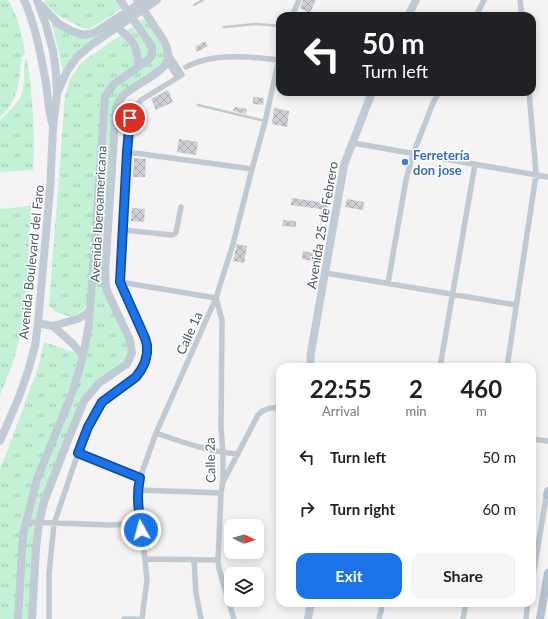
<!DOCTYPE html>
<html lang="en">
<head>
<meta charset="utf-8">
<style>
	:root { --surface:#fff; --page:#f6f6f6; --text:#222; --muted:#767676; --accent:#1a73e8 }
	body { margin:0; font-family:Lato,sans-serif; background:var(--page); color:var(--text); height:100vh; display:flex; flex-direction:column; font-size:15px; white-space:nowrap }
	* { box-sizing:border-box; margin:0 }
	p { font-size:13px; color:var(--muted) }
	.icon { flex:none; width:22px; height:22px; fill:none; stroke:currentColor; stroke-width:2; stroke-linecap:round; stroke-linejoin:round }
	.map { position:relative; flex:1; overflow:hidden }
	.panel { position:absolute; left:276px; top:363px; width:260px; height:244px; display:flex; flex-direction:column; background:var(--surface); border-radius:12px; box-shadow:0 2px 10px #0003 }
	.panel>* { flex:none }
	.guide { position:absolute; left:276px; top:12px; width:260px; height:84px; border-radius:12px; box-shadow:0 2px 10px #0003; background:#202124; color:#fff; overflow:hidden }
	.needle { width:26px; rotate:95deg }
	.buttons { position:absolute; left:224px; top:519px; display:grid; gap:8px }
	.buttons a { display:grid; place-items:center; width:40px; height:40px; border-radius:8px; background:var(--surface); box-shadow:0 2px 10px #0003; font-size:20px }
	.pin { position:absolute; display:grid; place-items:center; width:34px; height:34px; color:#fff; margin:-17px; border:2px solid #fff; border-radius:50%; box-shadow:0 1px 4px #0007 }
	.me { position:absolute; width:44px; margin:-22px; rotate:353deg; stroke-linejoin:round; filter:drop-shadow(0 0 3px #0008) }
	.turn { display:flex; align-items:center; gap:14px; height:84px; padding:0 20px; font-size:18px }
	.turn .icon { width:52px; height:52px; stroke-width:2.5 }
	.turn b { display:block; font-size:28px; line-height:34px }
	.eta { display:flex; justify-content:space-evenly; align-items:center; height:68px; text-align:center }
	.eta b { font-size:24px; font-weight:700; line-height:28px }
	.action { display:flex; gap:8px; margin-top:auto; padding:8px 20px }
	.action a { flex:1; height:46px; border-radius:12px; background:var(--accent); color:#fff; font-size:16px; font-weight:700; line-height:46px; text-align:center }
	.action a+a { background:var(--page); color:var(--text) }
	ul { padding:0; list-style:none }
	li { display:flex; align-items:center; gap:12px; height:52px; padding:0 20px }
	li div { flex:1 }
	li b { display:block; font-size:15px }
	li em { font-style:normal }
	.map>svg:first-child { display:block }
	.grass { fill:url(#grass-tufts) }
	.building { fill:url(#building-cross-hatch) }
	.lines { fill:none; stroke-linecap:round; stroke-linejoin:round }
	.lane { stroke:#c1cad2; stroke-width:2.5 }
	.street { stroke:#c1cad2; stroke-width:5.5 }
	.secondary { stroke:#c1cbd6; stroke-width:8 }
	.primary { stroke:#b3c2d1; stroke-width:8 }
	.route-casing { stroke:#114b97; stroke-width:10 }
	.route { stroke:#1a73e8; stroke-width:7 }
	.shop-dot { fill:#3f7fe0; stroke:#fff; stroke-width:1.5 }
	.labels { text-anchor:middle; dominant-baseline:central; stroke-width:3; stroke-linejoin:round; paint-order:stroke }
	.shop-label { font-size:13px; font-weight:bold; fill:#366cbe; stroke:#fff; text-anchor:start }
	.street-label { font-size:13px; fill:#4a5661; stroke:#fff }
</style>
</head>
<body>
<div class="map">
<svg width="548" height="619" viewBox="0 0 548 619">
	<defs>
		<pattern id="grass-tufts" width="24" height="20" patternUnits="userSpaceOnUse"><rect width="24" height="20" fill="#c3f1d5"/><path d="M3 7l-1-3M5 7V3M7 7l1-3M15 17l-1-3M17 17v-4M19 17l1-3" fill="none" stroke="#a0c6b0"/></pattern>
		<pattern id="building-cross-hatch" width="8" height="8" patternUnits="userSpaceOnUse"><rect width="8" height="8" fill="#cdcfd5"/><path d="M0 0l8 8M0 8l8-8" fill="none" stroke="#a8abb0"/></pattern>
	</defs>
	<rect width="100%" height="100%" fill="#f5f3f3"/>
	<path class="grass" d="M0 0H8C17 13 23 38 25 53 20 59 21 64 20 71 19 88 14 106 0 117Z
		M45 0H115L121 9 90 29 82 28 56 14 46 3Z
		M147 17 166 47 165 61 116 102 104 288 128 340 130 353 125 364 82 402 43 501 30 619H21L25 534 41 475 85 356 108 96 114 87 155 55 138 22Z
		M52 23 71 33 87 37 102 33 63 72Z
		M132 27 148 47V56L110 83 87 303 83 310 71 317 58 313 49 306 65 96 70 79 82 62Z
		M27 58C33 96 35 133 33 170L0 172V119C6 115 18 103 21 96 23 90 24 83 24 77 24 70 23 63 27 58Z
		M31 206 26 304 22 329 12 366 0 395V209Z
		M44 342 79 354 69 393 34 479 22 521 15 619H0V470L38 368Z"/>
	<path class="building" d="M303 0H316L310 13 300 8Z
		M205 41 208 46 197 52 195 47Z
		M168 90 173 102 156 110 151 99Z
		M253 97 264 98 263 105 253 104Z
		M234 107 247 109 246 114 233 111Z
		M274 108 289 111 287 127 272 124Z
		M179 139 198 142 196 155 177 152Z
		M134 158 146 159 145 177H133Z
		M292 198 328 203 327 210 291 205Z
		M347 199 364 202 363 210 345 207Z
		M132 208 145 209 144 222 131 221Z
		M283 220 296 221V227L282 226Z
		M237 244 247 246 244 263 233 261Z
		M303 251 313 253 312 261 302 259Z"/>
	<g class="lines">
		<path class="lane" d="M194 5 203 0
			M224 27 256 24 280 26
			M198 105 265 121"/>
		<path class="street" d="M520 0 522 16
			M292 16 299 0
			M476 16 484 0
			M167 61 177 77
			M186 67C191 65 196 62 201 61 224 54 254 57 278 60
			M353 143 548 177
			M127 152 252 169
			M123 230 172 235 175 234 176 232 181 207
			M326 273 516 305
			M120 282 216 298 222 320 221 428 223 453V481L221 493 218 560 219 569 234 619
			M388 283 406 180 413 154 433 103 439 92
			M440 367 475 164
			M507 367 536 175 535 161 529 92
			M156 433C182 442 210 452 238 454
			M532 439 548 441
			M78 453 140 478
			M224 480 258 415C265 408 270 408 280 407
			M138 490 221 493
			M26 522 110 525 130 524 140 521
			M145 559 218 560
			M194 560 196 593 201 619
			M532 582 547 492
			M49 619V573L54 524 78 453 88 427 102 402 136 377 141 370 145 362 147 353V345L145 338 120 282 127 152 130 118 134 108 141 100 182 75 168 53
			M124 619H137
			M142 619 147 580 145 559 142 538 137 502 138 490 140 478 156 433 216 298 233 244 252 169 265 122 280 54
			M379 619 383 603
			M463 619 466 603
			M526 619 528 603"/>
		<path class="secondary" d="M24 0C35 24 40 51 45 78 48 93 48 109 52 123
			M42 6 49 14 59 24 72 31 83 35 94 33 145 0
			M408 16 416 0
			M117 27C133 41 138 44 138 67
			M58 91 67 71 77 57 91 45 157 0
			M38 323 53 326 77 319 85 315 90 309
			M53 326 73 344 83 356
			M310 367 311 352 344 165 372 92
			M0 441 19 397 28 371 35 346 38 323 50 189 53 128 57 94 56 72 53 51 46 25 37 0
			M18 619 23 534 37 479 73 391 83 356 89 324 105 97 113 85 149 59 152 55V47L120 0
			M32 619 36 548 39 523 44 502 68 440 84 401 99 383 127 364 132 353 130 340 108 293 106 287 105 273 116 108C118 103 120 98 124 95 134 85 161 74 167 62 170 55 167 47 164 41L137 0
			M308 619 311 603"/>
		<path class="primary" d="M547 495 548 491
			M540 619 548 573"/>
	</g>
	<g class="lines">
		<g class="route-casing">
			<path id="route" d="M130 118 127 152 120 282 145 338 147 345V353L145 362 141 370 136 377 102 402 88 427 78 453 140 478C136 496 139 512 141 530"/>
		</g>
		<use href="#route" class="route"/>
	</g>
	<circle class="shop-dot" cx="405" cy="162" r="4"/>
	<g class="labels">
		<g class="shop-label">
			<text x="413" y="155">Ferretería<tspan x="413" dy="15">don jose</tspan></text>
		</g>
		<g class="street-label">
			<text transform="translate(98 214) rotate(-87)">Avenida Iberoamericana</text>
			<text transform="translate(322 225) rotate(-80)">Avenida 25 de Febrero</text>
			<text transform="translate(31 262) rotate(-84)">Avenida Boulevard del Faro</text>
			<text transform="translate(189 333) rotate(-66)">Calle 1a</text>
			<text transform="translate(210 460) rotate(-91)">Calle 2a</text>
		</g>
	</g>
</svg>
<div class="buttons">
<a><svg class="needle" viewBox="-14 -14 28 28"><path d="M0-13l5 13h-10z" fill="#e53935"/><path d="M0 13l5-13h-10z" fill="#767676"/></svg></a>
<a><svg class="icon" aria-label="layers" viewBox="0 0 24 24"><path d="M12 4l9 5-9 5-9-5zM3 14l9 5 9-5"/></svg></a>
</div>
<div class="pin" style="left:130px;top:118px;background:#d93025"><svg class="icon" aria-label="arrive" viewBox="0 0 24 24"><path d="M6 21V4h12l-3 4 3 4H6"/></svg></div>
<svg class="me" style="left:141px;top:530px" viewBox="-20 -20 40 40"><circle r="17" fill="#1a73e8" stroke="#fff" stroke-width="3"/><path d="M0-11L8 9 0 5-8 9z" fill="#fff"/></svg>
<div class="guide">
<div class="turn"><svg class="icon" aria-label="left" viewBox="0 0 24 24"><path d="M17 20v-9H6M10 6l-5 5 5 5"/></svg><div><b>50 m</b>Turn left</div></div>
</div>
<section class="panel">
<div class="eta">
<div><b>22:55</b><p>Arrival</p></div>
<div><b>2</b><p>min</p></div>
<div><b>460</b><p>m</p></div>
</div>
<ul>
<li><svg class="icon" aria-label="left" viewBox="0 0 24 24"><path d="M17 20v-9H6M10 6l-5 5 5 5"/></svg><div><b>Turn left</b></div><em>50 m</em></li>
<li><svg class="icon" aria-label="right" viewBox="0 0 24 24"><path d="M7 20v-9h11M14 6l5 5-5 5"/></svg><div><b>Turn right</b></div><em>60 m</em></li>
</ul>
<div class="action"><a>Exit</a><a>Share</a></div>
</section>
</div>
</body>
</html>
